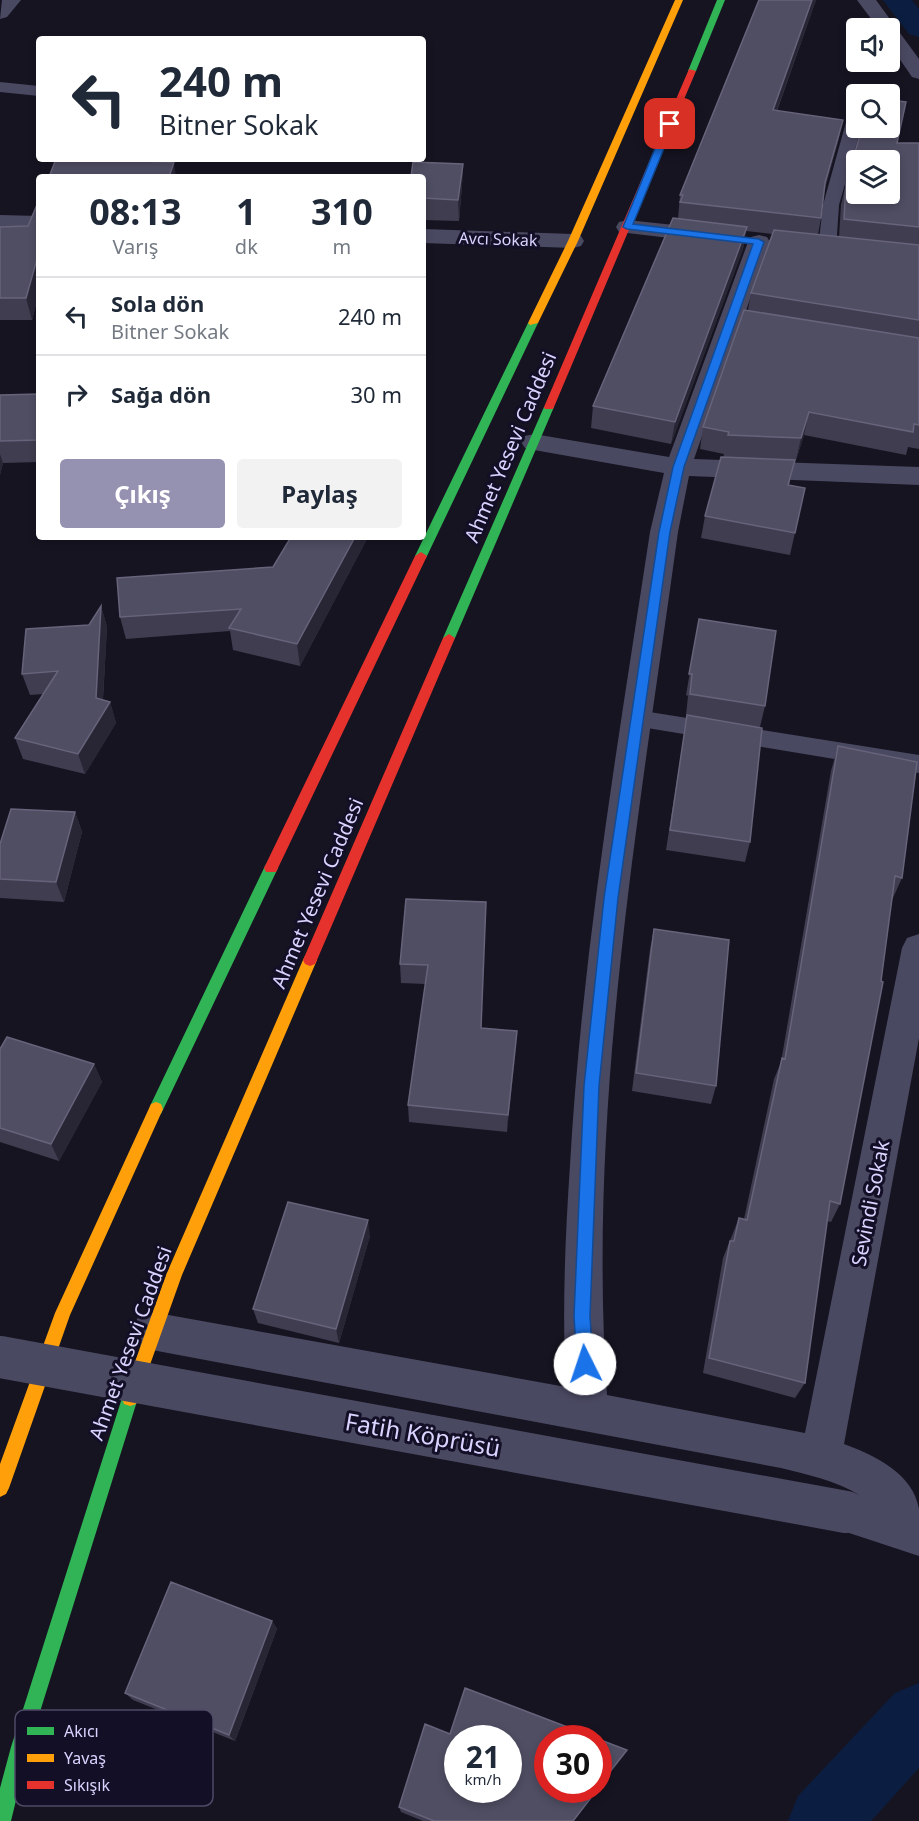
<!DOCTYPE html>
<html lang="tr">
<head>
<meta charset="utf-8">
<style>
	:root { --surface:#fff; --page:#f2f2f3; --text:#1f2937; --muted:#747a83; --line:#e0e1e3; --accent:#9591b1 }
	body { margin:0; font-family:"Noto Sans",sans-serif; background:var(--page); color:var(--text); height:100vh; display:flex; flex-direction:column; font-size:22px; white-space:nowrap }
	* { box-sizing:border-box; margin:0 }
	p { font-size:20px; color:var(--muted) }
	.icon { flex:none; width:33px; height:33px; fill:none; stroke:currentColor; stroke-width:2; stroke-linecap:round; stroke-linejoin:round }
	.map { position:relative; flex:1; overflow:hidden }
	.side { position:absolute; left:36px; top:174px; width:390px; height:366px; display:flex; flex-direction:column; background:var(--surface); border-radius:6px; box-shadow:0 3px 9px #0003 }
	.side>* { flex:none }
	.top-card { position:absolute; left:36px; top:36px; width:390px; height:126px; border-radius:6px; box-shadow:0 3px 9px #0003; background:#fff; color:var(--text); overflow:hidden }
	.tools { position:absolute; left:846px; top:18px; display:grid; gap:12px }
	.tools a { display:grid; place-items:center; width:54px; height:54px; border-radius:6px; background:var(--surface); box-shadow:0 3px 9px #0003; font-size:30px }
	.speed { position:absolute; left:444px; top:1725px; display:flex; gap:12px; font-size:30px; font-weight:700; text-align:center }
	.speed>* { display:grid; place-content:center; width:78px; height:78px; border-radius:50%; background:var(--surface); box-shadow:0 3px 9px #0003; line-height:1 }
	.speed small { font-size:15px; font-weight:400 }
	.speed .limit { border:9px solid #d22; background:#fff; color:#111 }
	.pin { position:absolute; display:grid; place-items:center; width:51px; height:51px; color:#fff; margin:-26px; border-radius:12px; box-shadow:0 3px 9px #0006 }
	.me { position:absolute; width:66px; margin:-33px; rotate:356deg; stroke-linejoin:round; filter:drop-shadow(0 0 4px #0008) }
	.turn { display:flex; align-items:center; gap:21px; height:126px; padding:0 24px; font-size:27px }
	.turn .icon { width:78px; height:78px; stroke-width:2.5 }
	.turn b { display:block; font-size:42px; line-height:51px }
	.eta { display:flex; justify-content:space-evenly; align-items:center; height:102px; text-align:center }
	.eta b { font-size:36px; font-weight:700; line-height:42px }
	.cta { display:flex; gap:12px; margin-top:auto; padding:12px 24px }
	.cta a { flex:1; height:69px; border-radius:6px; background:var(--accent); color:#fff; font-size:24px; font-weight:700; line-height:69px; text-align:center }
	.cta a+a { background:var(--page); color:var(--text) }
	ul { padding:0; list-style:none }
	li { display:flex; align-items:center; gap:18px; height:78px; padding:0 24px; border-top:2px solid var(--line) }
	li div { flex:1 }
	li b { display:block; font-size:22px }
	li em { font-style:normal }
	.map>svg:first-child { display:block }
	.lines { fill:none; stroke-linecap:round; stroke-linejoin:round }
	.canal { fill:#0b1e41; fill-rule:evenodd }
	.lane { fill:#4a4962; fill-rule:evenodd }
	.street { fill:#4a4962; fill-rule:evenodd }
	.fast { fill:#30b455; fill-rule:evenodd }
	.slow { fill:#ff9f0a; fill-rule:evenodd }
	.jam { fill:#e5322d; fill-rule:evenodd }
	.street-bridge { stroke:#4a4962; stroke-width:42 }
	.wall { fill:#403d50 }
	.shaded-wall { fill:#282635 }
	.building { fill:#504e63; stroke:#66637b; stroke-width:1.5; fill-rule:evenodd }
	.route { fill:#1a73e8; stroke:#114b97; stroke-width:1.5 }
	.labels { text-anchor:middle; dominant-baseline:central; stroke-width:6; stroke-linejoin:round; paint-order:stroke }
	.far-street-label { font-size:16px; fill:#d9d4ff; stroke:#130f26 }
	.street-label { font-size:20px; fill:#d9d4ff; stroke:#130f26 }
	.near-street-label { font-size:24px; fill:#d9d4ff; stroke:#130f26 }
	.key { fill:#130f26; stroke:#4e4a67; stroke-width:1.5 }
	.key-label { font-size:16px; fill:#d9d4ff }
</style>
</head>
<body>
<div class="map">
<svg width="919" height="1821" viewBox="0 0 919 1821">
	<rect width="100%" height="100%" fill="#161421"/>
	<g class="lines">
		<path class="canal" d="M883 0H912L919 9V37L909 34Z
			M919 1683V1768L871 1821H788L798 1796 895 1693Z"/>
		<path class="lane" d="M0 82 39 86V96L0 92Z
			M856 110V128H861L839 205 836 249 827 254 818 249 823 205 848 115Z
			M637 710 919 755V773L629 725 625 719 629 713Z"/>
		<path class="street" d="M2 0H21L7 17 0 19Z
			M857 0H876L919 59V79L912 77 890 45V28H878Z
			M0 215 39 216V230L0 229Z
			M627 220 712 229 720 231 723 236 720 241 712 243 619 232 616 227 619 222Z
			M423 229 573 234 581 236 584 241 581 246 573 248 423 243Z
			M759 235 767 237 770 242 694 459 919 467V485L689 476 678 532C639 817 587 1106 607 1395L805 1433 902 948 907 938 919 934V1038L844 1444C874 1455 913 1473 919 1509 919 1524 919 1541 919 1556L831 1527 825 1512 831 1497 846 1491 859 1495C835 1480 808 1475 781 1468L152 1350 138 1345 132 1331 138 1317 152 1312 566 1387C562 1313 565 1240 570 1165 582 953 618 743 650 532L664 473 534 450 525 448 521 442 525 436 534 434 669 457 748 242 751 237Z"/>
		<path class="fast" d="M717 0H725L696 71 689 73 688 71Z
			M533 320 538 323 427 556 425 559H417L415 556 528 323Z
			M549 404 554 407 455 638 453 641H445L443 638 544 407Z
			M271 863 276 864 278 868 161 1114 156 1116 151 1114 149 1109 151 1104 264 868 266 864Z
			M130 1390 136 1392 138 1398 29 1747 11 1821H0V1788L11 1747 122 1398 124 1392Z"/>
		<path class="slow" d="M675 0H683L578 241 538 323 530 325 528 323 568 241Z
			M310 954 315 956 317 960 182 1275 136 1404 130 1406 124 1404 122 1398 166 1275 303 960 305 956Z
			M156 1102 161 1104 163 1109 70 1315 9 1488 6 1494 0 1497V1464L55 1313 151 1104Z"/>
		<path class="jam" d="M689 69 696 71 554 407 553 409H545L544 407Z
			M421 552 427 556 278 868 276 872H266L264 868 415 556Z
			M449 634 455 638 317 960 315 964 310 966 305 964 303 960 443 638Z"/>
		<path class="street-bridge" d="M0 1357 846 1512"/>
	</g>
	<path class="wall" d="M759 0H816L777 111 843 120 838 142 824 192 821 218 818 235 839 237 841 205 846 183 897 143H919V449L908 447 906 455 804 435 796 460H795L789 485 805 488 790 555 701 538 705 516 724 454 700 449 703 427 748 310 751 293 772 234 746 231 743 249 671 444 591 428 593 406 678 219 680 195Z
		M463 164 462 185 459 221 423 220V177Z
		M39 200V293L32 320H0V227L28 226Z
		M39 394V462L3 463 0 475V395Z
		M291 537H368L300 666 233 650 230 631 126 639 120 617 273 567Z
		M101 606 107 627 103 700 110 702 116 723 85 774 23 759 15 738 43 694 30 695 22 674 89 625Z
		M699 619 765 706 760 727 750 842 745 862 666 850 687 716 686 715 688 696 686 695Z
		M838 746 902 878 892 900 840 1204 831 1222 827 1221 805 1383 795 1398 703 1373 723 1258 739 1218 744 1219 774 1079 781 1062 831 771Z
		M75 812 82 832 64 902 0 898V844Z
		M406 899 481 1028 517 1031 507 1132 409 1122 408 1105 426 984 401 983 400 964Z
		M654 929 716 1086 711 1104 632 1091 650 949Z
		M0 1049 94 1064 102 1082 59 1161 0 1142Z
		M370 1236 339 1343 258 1323 253 1309Z
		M272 1621 277 1629 235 1741 133 1700 125 1693Z
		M399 1807 573 1821H423L401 1812Z"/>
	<path class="shaded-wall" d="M812 0H816L769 132 773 110Z
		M843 120 838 142 821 204 825 183Z
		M174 162 176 177H169Z
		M463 164 462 185 459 221 458 200Z
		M747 227 743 249 671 444 675 422Z
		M39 252V293L32 320 26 298Z
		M809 412 804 435 796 460 801 438Z
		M0 454 3 463 0 475Z
		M355 537H368L300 666 297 644Z
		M101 606 107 627 102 714 110 702 116 723 85 774 78 754Z
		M75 812 82 832 64 902 56 882Z
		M517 1031 516 1049 507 1132 508 1115Z
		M94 1064 102 1082 59 1161 51 1144Z
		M368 1220 370 1236 339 1343 336 1329Z
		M272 1621 277 1629 235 1741 229 1735Z"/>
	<path class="building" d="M759 0H812L773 110 843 120 825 183 821 218 680 202 683 195H680Z
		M890 100 906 102 897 143H919V227L844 219 846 183 862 128H890ZM856 160H890V194H856Z
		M56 159H101V160L174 162 169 177H49Z
		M413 162 463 164 458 200 423 198V177H411Z
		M39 200V252L26 298H0V227L28 226Z
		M673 218 747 227 675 422 593 406Z
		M774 230 919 245V320L751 293Z
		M744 310 919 338V425L914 424 913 432 809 412 801 438 728 435 729 432 703 427Z
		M39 394V440L0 441V395Z
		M721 457 795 460 788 485 805 488 795 533 705 516Z
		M291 537H355L297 644 229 628 241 609 120 617 117 578 273 567Z
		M101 606 96 698 110 702 78 754 15 738 58 671 22 674 26 629 89 625Z
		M699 619 776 631 765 706 690 694 692 674H689Z
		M687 715 762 728 750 842 670 830Z
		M838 746 917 762 902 878 895 876 881 981 883 982 840 1204 830 1201 805 1383 709 1358 730 1241H734L739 1218 747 1220 782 1058 785 1059Z
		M11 809 75 812 56 882 0 879V844Z
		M406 899 486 902 481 1028 517 1031 508 1115 408 1105 428 965 400 964Z
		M654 929 729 940 716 1086 636 1073Z
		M7 1037 94 1064 51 1144 0 1128V1049Z
		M288 1202 368 1220 336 1329 253 1309Z
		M171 1582 272 1621 229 1735 125 1693Z
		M465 1688 596 1738H548V1790H597L573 1821H434L399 1807 425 1724 450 1734ZM458 1738H508V1790H458Z
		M598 1739 627 1750 598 1787Z"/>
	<path class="route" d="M670 121 674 124 633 224 759 239 764 242 684 467 670 532 618 898 599 1086 590 1316 593 1364 591 1369 585 1372 579 1369 577 1364 574 1316 584 1086 604 898 659 532 673 467 753 244 627 229 623 227 665 124Z"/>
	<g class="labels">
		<g class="far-street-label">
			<text transform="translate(498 239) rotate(2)">Avcı Sokak</text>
		</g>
		<g class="street-label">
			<text transform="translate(510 447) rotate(-67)">Ahmet Yesevi Caddesi</text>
			<text transform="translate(317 893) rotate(-67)">Ahmet Yesevi Caddesi</text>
			<text transform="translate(870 1203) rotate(-79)">Sevindi Sokak</text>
			<text transform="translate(130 1343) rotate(-70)">Ahmet Yesevi Caddesi</text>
		</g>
		<g class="near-street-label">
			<text transform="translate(423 1434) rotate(10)">Fatih Köprüsü</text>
		</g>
	</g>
	<rect x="15" y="1710" width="198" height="96" rx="9" class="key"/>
	<rect x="27" y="1727" width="27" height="8" fill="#30b455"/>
	<rect x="27" y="1754" width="27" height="8" fill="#ff9f0a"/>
	<rect x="27" y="1781" width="27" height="8" fill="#e5322d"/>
	<g class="key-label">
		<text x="64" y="1737">Akıcı</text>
		<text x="64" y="1764">Yavaş</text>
		<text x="64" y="1791">Sıkışık</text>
	</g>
</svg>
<div class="tools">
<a><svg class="icon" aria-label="sound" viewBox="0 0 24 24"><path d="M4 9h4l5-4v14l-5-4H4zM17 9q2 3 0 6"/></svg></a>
<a><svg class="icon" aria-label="search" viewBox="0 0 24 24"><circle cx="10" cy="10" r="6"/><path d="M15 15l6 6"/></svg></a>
<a><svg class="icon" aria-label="layers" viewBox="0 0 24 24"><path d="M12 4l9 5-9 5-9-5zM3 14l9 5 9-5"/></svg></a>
</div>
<div class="speed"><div>21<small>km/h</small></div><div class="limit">30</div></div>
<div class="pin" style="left:670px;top:124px;background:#d93025"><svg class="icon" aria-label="arrive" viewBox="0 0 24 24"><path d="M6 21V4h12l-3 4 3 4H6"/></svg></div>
<svg class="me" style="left:585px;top:1364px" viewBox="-20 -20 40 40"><circle r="19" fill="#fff"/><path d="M0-13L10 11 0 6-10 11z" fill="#1a73e8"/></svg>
<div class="top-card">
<div class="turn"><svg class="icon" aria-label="left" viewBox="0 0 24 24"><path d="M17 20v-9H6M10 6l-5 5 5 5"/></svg><div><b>240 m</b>Bitner Sokak</div></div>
</div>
<section class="side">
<div class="eta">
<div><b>08:13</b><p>Varış</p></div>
<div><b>1</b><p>dk</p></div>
<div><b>310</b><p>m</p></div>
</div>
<ul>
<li><svg class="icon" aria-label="left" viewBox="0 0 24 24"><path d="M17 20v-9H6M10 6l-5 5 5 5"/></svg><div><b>Sola dön</b><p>Bitner Sokak</p></div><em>240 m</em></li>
<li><svg class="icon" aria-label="right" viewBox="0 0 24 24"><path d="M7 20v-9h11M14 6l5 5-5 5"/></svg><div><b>Sağa dön</b></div><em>30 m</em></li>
</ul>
<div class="cta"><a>Çıkış</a><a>Paylaş</a></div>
</section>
</div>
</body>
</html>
